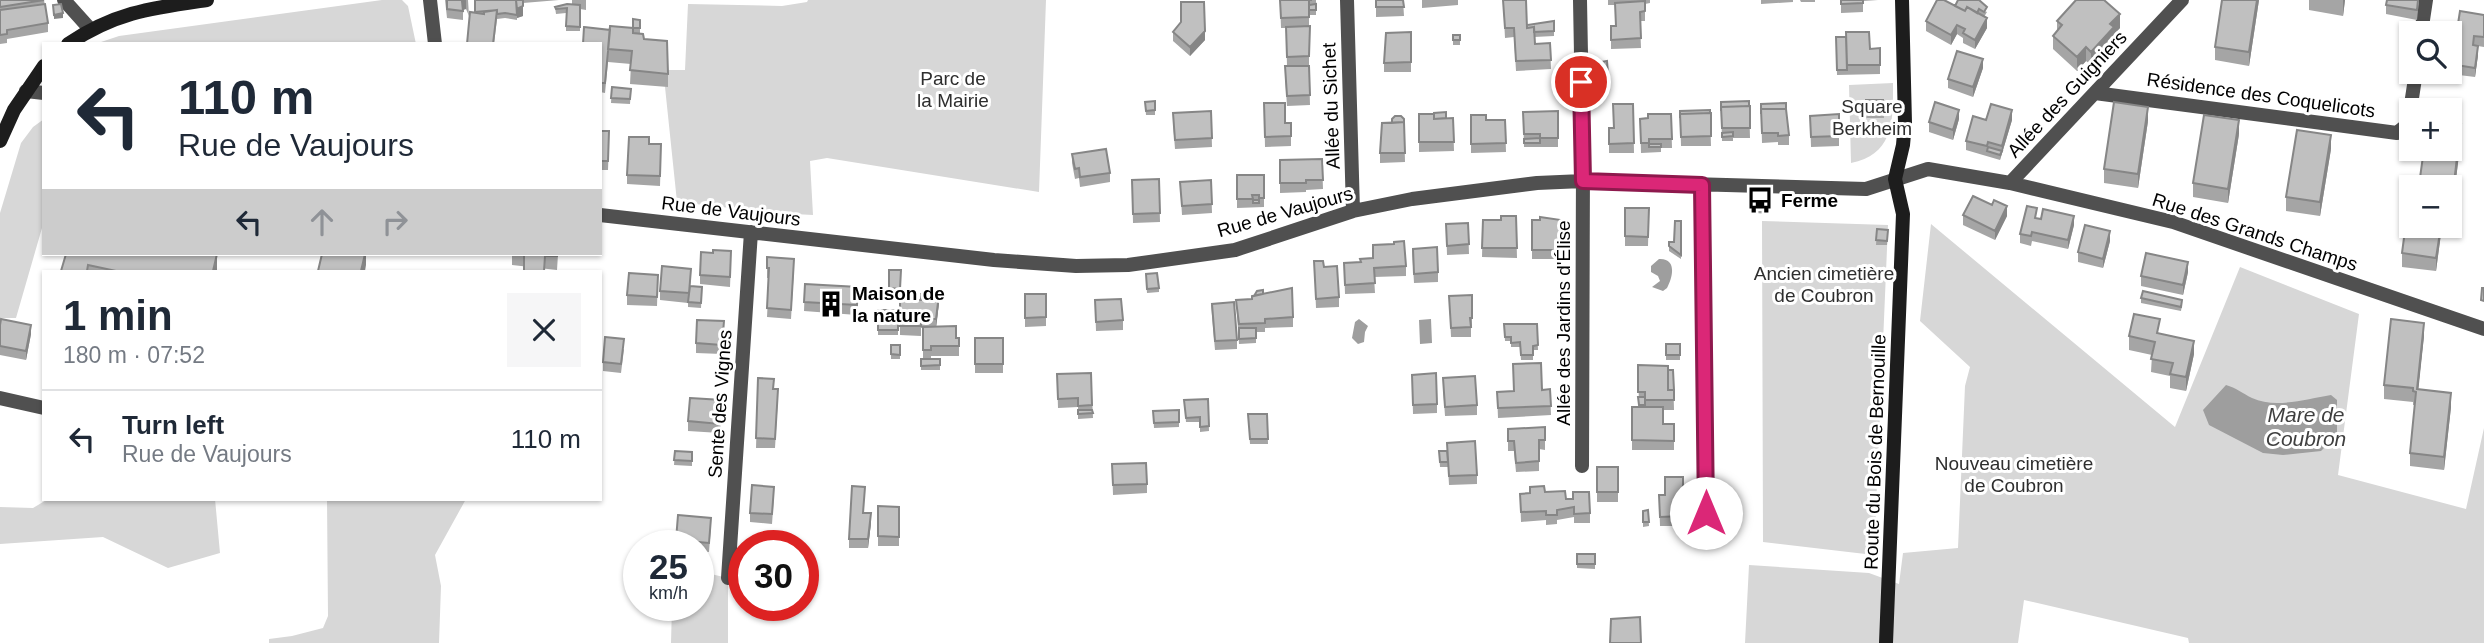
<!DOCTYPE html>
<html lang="en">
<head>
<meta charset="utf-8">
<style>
	:root { --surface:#fff; --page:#f6f6f7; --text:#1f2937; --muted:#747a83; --line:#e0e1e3 }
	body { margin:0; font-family:Arial,sans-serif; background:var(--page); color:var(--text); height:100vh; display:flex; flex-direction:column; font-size:26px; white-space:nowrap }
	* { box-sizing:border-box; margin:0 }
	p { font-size:23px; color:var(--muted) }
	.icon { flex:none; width:38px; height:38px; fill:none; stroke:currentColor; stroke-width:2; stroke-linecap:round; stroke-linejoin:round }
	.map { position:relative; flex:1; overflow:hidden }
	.sheet { position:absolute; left:42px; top:270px; width:560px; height:231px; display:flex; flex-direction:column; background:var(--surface); border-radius:0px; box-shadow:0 2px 5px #0004 }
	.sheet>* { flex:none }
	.guide { position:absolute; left:42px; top:42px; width:560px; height:214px; border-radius:0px; box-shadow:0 2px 5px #0004; background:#fff; color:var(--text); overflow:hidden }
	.controls { position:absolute; left:2399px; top:21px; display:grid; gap:14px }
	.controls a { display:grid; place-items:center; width:63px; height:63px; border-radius:0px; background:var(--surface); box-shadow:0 2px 5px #0004; font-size:35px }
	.speed { position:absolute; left:623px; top:530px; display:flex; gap:14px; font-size:35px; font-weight:700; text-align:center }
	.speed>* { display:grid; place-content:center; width:91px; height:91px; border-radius:50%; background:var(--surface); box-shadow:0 2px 5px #0004; line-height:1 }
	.speed small { font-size:18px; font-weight:400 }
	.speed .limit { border:10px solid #d22; background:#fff; color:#111 }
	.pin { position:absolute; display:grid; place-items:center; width:60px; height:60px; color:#fff; margin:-30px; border:4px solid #fff; border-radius:50%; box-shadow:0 2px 7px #0007 }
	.me { position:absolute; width:77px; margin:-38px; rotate:0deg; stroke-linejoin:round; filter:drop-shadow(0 0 5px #0008) }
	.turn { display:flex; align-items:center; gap:24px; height:147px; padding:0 21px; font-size:32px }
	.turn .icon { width:91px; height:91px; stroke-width:2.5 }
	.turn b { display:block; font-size:49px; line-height:60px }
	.lanes { display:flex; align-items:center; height:66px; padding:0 21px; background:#0003; justify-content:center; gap:35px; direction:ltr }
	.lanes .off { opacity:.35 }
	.round { display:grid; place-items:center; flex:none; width:74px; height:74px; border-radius:0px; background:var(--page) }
	.headline { display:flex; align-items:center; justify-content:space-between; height:119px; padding:0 21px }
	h1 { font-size:42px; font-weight:600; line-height:52px }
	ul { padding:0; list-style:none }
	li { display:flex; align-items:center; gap:21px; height:98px; padding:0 21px; border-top:2px solid var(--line) }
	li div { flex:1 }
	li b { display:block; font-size:26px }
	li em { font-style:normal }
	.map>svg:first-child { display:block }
	.green { fill:#d7d7d7 }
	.water { fill:#9e9e9e }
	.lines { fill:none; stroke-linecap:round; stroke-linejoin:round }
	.street { stroke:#505050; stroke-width:14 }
	.secondary { stroke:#1d1d1d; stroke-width:14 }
	.wall { fill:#a5a5a5 }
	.shaded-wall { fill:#868686 }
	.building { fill:#c0c0c0; stroke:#868686; stroke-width:2 }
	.route-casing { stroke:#8e194d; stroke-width:18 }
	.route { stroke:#db2777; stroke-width:12 }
	.labels { text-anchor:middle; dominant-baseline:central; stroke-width:6; stroke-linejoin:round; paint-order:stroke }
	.park-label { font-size:19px; fill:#2e2e2e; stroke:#fff }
	.street-label { font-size:19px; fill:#000; stroke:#fff }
	.poi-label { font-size:19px; font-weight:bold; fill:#000; stroke:#fff; text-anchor:start }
	.water-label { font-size:21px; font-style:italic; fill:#3f3f3f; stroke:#fff }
</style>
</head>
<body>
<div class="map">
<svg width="2484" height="643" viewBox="0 0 2484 643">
	<rect width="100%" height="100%" fill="#fff"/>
	<path class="green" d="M382 0H402L408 6 416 44H95L119 36Z
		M808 0H1046L1039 192 827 158 810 161 813 215 775 213 677 202 665 87 667 70H685L688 4 782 6 807 2Z
		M1893 83C1893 119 1895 154 1851 163L1849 85Z
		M44 119V221L16 318H0V213L21 143 33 127Z
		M1762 221 1888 225 1874 555 1763 542Z
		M1931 224 2175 427 2240 267 2359 314 2338 475 2466 509 2484 428V643H2189L2188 638 2024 600 2018 643H1745L1749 565 1869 573 1899 584 1903 553 1958 548 1965 386 1970 367 1920 321Z
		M48 499H215L220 553 168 568 103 537 0 544V507L33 508Z
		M327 499H466L435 555 441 586 439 643H269V639L292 636 323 628 328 616Z
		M698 571 728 578V643H671L672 606H698Z"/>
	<path class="water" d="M1659 259C1677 258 1673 277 1667 288L1663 291 1652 287 1660 281 1658 276 1651 272V266Z
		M1359 319 1368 326 1365 332 1364 342 1358 344 1352 338 1355 322Z
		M1431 319 1432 343 1420 344 1419 320Z
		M2226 385C2236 388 2242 393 2252 398 2275 409 2306 399 2331 395L2337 400V435L2321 451 2283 455 2263 453 2209 425 2203 410Z"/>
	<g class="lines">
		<path class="street" d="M64 0 90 29
			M430 0 435 44
			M1347 0 1353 211
			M1580 0 1583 164 1582 466
			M2421 33 2426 0
			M26 91 44 93
			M2095 93 2397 133 2408 124 2416 72
			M2010 183 2182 0
			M1702 185 1707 541
			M600 215 994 260 1076 266 1128 265 1235 250 1353 211 1412 199 1537 183 1583 181 1866 189 1928 169 2010 183 2173 222 2484 329
			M0 398 44 408
			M728 578 751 232"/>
		<path class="secondary" d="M68 44C116 12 152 8 207 0
			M0 141 14 110 44 66
			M1886 643 1903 214 1895 179 1903 145 1905 123 1902 0"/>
	</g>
	<path class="wall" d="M0 0H44L48 23V32L7 39V43L0 44Z
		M445 0H468L469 16 466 9 463 10V20L447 18Z
		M475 0H559L523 3V16L517 18V20L505 18 497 19 494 44H467L475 12Z
		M572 0H586V10L580 9V31H566V13L556 14 555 7 572 4Z
		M1280 0H1316V15H1309V66L1310 105 1287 106 1285 76 1287 66 1286 28H1281Z
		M1376 0H1403L1404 16 1376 17Z
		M1422 0H1458V5L1422 8Z
		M1503 0 1527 25 1554 21V36L1534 37 1535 44 1550 43 1551 69 1516 71 1514 37 1505 38Z
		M1608 0H1650V3L1645 4V21H1640L1641 48 1611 49V26H1616L1615 5H1608Z
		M1761 0H1793V2L1761 4Z
		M1800 0H1815V2H1801Z
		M1841 0H1878L1863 1V12L1841 13Z
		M1958 0 1987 12 1984 17 1987 28 1975 49 1963 43V38L1957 34 1951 45 1926 31V21L1955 6Z
		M2222 0H2259L2249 66 2215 60V47Z
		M2309 0H2345L2343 16 2309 10Z
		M2419 0 2417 20 2386 14V5Z
		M2484 15V47L2478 46V55L2475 77 2443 73V72H2450V42L2455 43Z
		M633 19 640 20V33H633Z
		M2057 21 2120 28 2114 34V41L2091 65 2086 61 2077 71 2053 49V36L2057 32Z
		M1173 32 1205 40 1190 56 1173 41Z
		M1411 32V72H1384V63Z
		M633 33 644 39 668 74V87L630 84 631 64 608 62 605 93 600 92V44Z
		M1453 35H1460V45H1453Z
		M1836 37 1870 49 1880 48V74L1837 75Z
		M1607 61 1608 79H1601V62Z
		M1983 68 1973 97 1948 88V79Z
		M612 87 631 89 630 104 611 103Z
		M1866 100H1883L1884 118H1866Z
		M1155 101V115H1146L1145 102Z
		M1749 101 1750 138H1733V141H1722L1721 102Z
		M1264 103 1285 123H1291V146L1265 147Z
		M1633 104 1634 153H1609V128H1613Z
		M1761 104 1789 135V145H1778V142L1762 143Z
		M1710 110 1711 146H1681L1680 111Z
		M1211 111 1212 147 1175 149 1173 122Z
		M1558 111V147H1524L1523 112Z
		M1419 114 1446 118H1453L1454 151 1419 152Z
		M1671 114 1672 148H1661V152L1641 153 1640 119 1648 118Z
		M1839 114V146L1811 147 1810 116Z
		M1471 115 1486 120H1505L1506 152 1471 153Z
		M1959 119 1953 140 1929 132V122Z
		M1986 120H2012L2000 160 1966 150V141Z
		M2148 121 2138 188 2104 183V169Z
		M1404 122 1405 162 1380 163V153Z
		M2450 122 2461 124V138L2453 204H2450V187H2412V226H2442L2436 271 2402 267V253L2411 185H2419L2424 149H2450Z
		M600 131 609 141 608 170H600Z
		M2239 134 2228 203 2193 197V183Z
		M649 144 661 154 660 186 627 184V175Z
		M2331 149 2320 216 2286 211V197Z
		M1072 154 1110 173V182L1080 187 1079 178 1075 179 1072 163Z
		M1322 159 1323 189 1306 190V192L1280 193V160Z
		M1237 175H1264V207L1237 208Z
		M1159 179 1160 222 1133 223 1132 180Z
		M1211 180 1212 213 1182 215 1180 182Z
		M1756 201 1770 202V214L1755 213Z
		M1625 208H1649L1648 246H1625Z
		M1963 215 2007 216 1995 240 1963 225Z
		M1516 216 1517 258 1482 257 1483 220H1501Z
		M2037 218 2074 225 2068 249 2032 241 2031 246 2020 243V234Z
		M1532 220H1561V259H1532Z
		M1681 221V259L1669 251V242H1674Z
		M1468 223 1469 254 1447 255 1446 224Z
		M1877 229 1888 230 1887 245H1876Z
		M2110 241 2103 268 2078 262V252Z
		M1412 249 1438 272V282L1414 283Z
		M66 254 217 269V271H61Z
		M512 254H558L557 270 512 265Z
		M767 257 794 269 791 319 767 317 769 278H767Z
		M731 261 730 287 700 284V275Z
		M1314 261 1324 267 1339 297V307L1316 308Z
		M1344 263 1406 266V276L1374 277 1375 293 1345 294Z
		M889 270H901L900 293H889Z
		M2188 272 2183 295 2141 286V276Z
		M658 275 657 306 627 305V295Z
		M691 278 690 286 702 287 701 308 688 307V303L660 300V291Z
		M1146 279 1159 288V292L1147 293Z
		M805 284 858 297 857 315 804 311Z
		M1025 294H1046V326L1025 327Z
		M1263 294 1293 317V327L1265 328V332H1256V343L1239 344 1236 300 1252 299Z
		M1472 295V328H1471V337H1451L1449 296Z
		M2141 298 2182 304 2181 311 2141 303Z
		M900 299 939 303 936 326 956 338H959V356H931V359H923V328H921V336L900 335Z
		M1095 300 1123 320V330L1096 331Z
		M1211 304 1237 340V349L1215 350Z
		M878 310H898V335H878Z
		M724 321 722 354 696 353V343Z
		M1504 324H1537L1538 350H1533V360H1521L1520 347H1511V341H1505Z
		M0 325 31 334 26 360 0 355Z
		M2160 333 2194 354 2186 391 2170 388V376L2151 372 2152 355 2129 350V336Z
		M2424 336 2418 389 2451 407 2444 470 2410 466V453L2415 405H2413V402L2384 399V385Z
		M975 338H1003V373H975Z
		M1666 344H1680V360H1666Z
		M891 345H900V359H891Z
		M624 349 621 373 603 371V362Z
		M921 359H940V370H921Z
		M1638 365 1673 370 1674 410H1663V424H1674V450H1632V407H1639Z
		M1091 373 1093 418 1078 419V407L1058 408 1057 374Z
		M1412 375 1437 404V413L1413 414Z
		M758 378 774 389 778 398 775 448H756Z
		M1443 387 1477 405V415L1445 416Z
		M1550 389 1551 415 1498 418 1497 392Z
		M1208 399 1209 431 1200 432V422H1186L1184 400Z
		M722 410 720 433 688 431V421Z
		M1179 410V427L1154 428 1153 411Z
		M1248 414H1267L1268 444H1250Z
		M1545 427V450L1539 449V471L1516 472 1514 451H1508V429Z
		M675 451 692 452V466L674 465Z
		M1439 451 1477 475V484L1449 485 1448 467H1440Z
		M1112 464 1147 484V493L1113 495Z
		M1597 467H1618V502H1597Z
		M1683 477V526H1660L1659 495H1665Z
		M1520 494 1566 499 1590 513V523H1574V517L1557 520V524L1546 525V520L1521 522Z
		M774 496 772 524 750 522V513Z
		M878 506 899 507V546H878Z
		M1648 510 1649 526 1643 527V511Z
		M864 513 871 523 868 548H849V539Z
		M711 527 709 552 698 551V546H676V540Z
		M1577 554H1595V569L1577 568Z"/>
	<path class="shaded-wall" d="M466 0V9L462 10V1Z
		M2257 0H2259L2249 66V52Z
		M2343 0H2345L2343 16Z
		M523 6V16L517 18V9Z
		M63 13V18L54 19V15Z
		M2120 14V28L2114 34V41L2091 65V52L2110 24Z
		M1987 18V28L1975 49V40Z
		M1957 25V34L1951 45V35Z
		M1205 31V40L1190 56V47Z
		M2478 46V55L2475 77V68Z
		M2086 47V61L2077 71V57Z
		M1983 59V68L1973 97V87Z
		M2148 107V121L2138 188V174Z
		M1959 110V119L1953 140V130Z
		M2012 110V120L2000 160 2002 146Z
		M2239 120V134L2228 203V189Z
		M2461 124V138L2453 204V191Z
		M2331 135V149L2320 216V202Z
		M2007 206V216L1995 240V231Z
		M2074 216V225L2068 249V240Z
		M2441 226H2442L2436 271V258Z
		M2110 231V241L2103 268V259Z
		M217 254V271H213Z
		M365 254H366V265L365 271H361Z
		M2188 262V272L2183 295V285Z
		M939 294V303L936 329V319Z
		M2424 323V336L2417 403V389Z
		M31 325V334L26 360V351Z
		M2194 341V354L2186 391V377Z
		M2451 393V407L2444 470V457Z
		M871 513V523L868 548V539Z"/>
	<path class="building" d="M0 0H44L0 7Z
		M447 0H465L462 1 463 11 447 9Z
		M475 0H516L517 15 505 13 497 14V10L475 12Z
		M516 0H523V6L517 9Z
		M1280 0H1312H1309V17L1281 18Z
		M1376 0H1403L1404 7H1376Z
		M1503 0H1526L1527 28 1534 27 1535 44 1550 43 1551 60 1516 61 1514 28H1505Z
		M1841 0H1863V3L1841 4Z
		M1937 0H1944L1965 11 1967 7 1987 18 1975 40 1963 33 1965 29 1957 25 1951 35 1926 21Z
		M1958 0H1979L1987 7 1984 12 1979 9 1977 13 1967 7 1965 11 1955 6Z
		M2076 0H2104L2120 14 2110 24 2114 27 2091 52 2086 47 2077 57 2053 36 2062 25 2057 21Z
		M2222 0H2257L2249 52 2215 47Z
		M2387 0H2418L2417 10 2386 5Z
		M1645 1V11L1640 12 1641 38 1611 40V26H1616L1615 3Z
		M1181 2H1204L1205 31 1190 47 1173 32 1181 22Z
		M45 4 48 23 7 30V34L0 35V10Z
		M61 4 63 13 54 15 53 5Z
		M567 4 580 5V27L566 26 567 8 556 9 555 7Z
		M1316 4V10H1309V5Z
		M497 10 493 44H467L470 12 484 14V12Z
		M2460 11 2484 15V37L2474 36 2473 45 2478 46 2475 68 2450 64V42L2455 43Z
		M633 19 640 20V28H633Z
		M1554 21V31L1534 32V27L1527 28V25Z
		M610 26 633 28V33L643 34 644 39 667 41 668 74 630 70 632 51 608 49Z
		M1310 26 1309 56 1287 57 1286 27Z
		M584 27 610 30 605 83H600V44H583Z
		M1411 32V62L1384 63 1386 33Z
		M1846 32H1869L1870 49 1880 48V65H1847Z
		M1453 35H1460V40H1453Z
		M1836 37H1846L1847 70H1837Z
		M1957 51 1983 59 1973 87 1948 79Z
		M1607 61 1608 74H1601V62Z
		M1285 66H1309L1310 95 1287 96Z
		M612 87 631 89 630 99 611 98Z
		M1866 100H1883L1884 113H1866Z
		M1155 101V110L1146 111 1145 102Z
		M1749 101V106L1721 107V111V102Z
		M1935 102 1959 110 1953 130 1929 122Z
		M2114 102 2148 107 2138 174 2104 169Z
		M1264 103H1285V123H1291V136L1265 137Z
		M1786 103V109H1761V114V104Z
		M1613 104H1633L1634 143 1609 144V128H1614Z
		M1991 104 2012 110 2002 146 1988 142 1987 146 1966 141 1973 116 1986 120Z
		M1750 106V128H1722L1721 107Z
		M1761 109H1786L1789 135 1778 136V133H1762Z
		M1710 110V113L1680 114V118V111Z
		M1211 111 1212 138 1175 140 1173 113Z
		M1558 111V138H1540V134H1524L1523 112Z
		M1446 112V118L1434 119V113Z
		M1711 113V136L1681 137 1680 114Z
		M1419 114H1434V119L1453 118 1454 142H1419Z
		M1648 114H1671L1672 139H1649V143H1641L1640 119 1648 118Z
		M1839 114V136L1811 137 1810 116Z
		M1471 115H1486V120H1505L1506 143 1471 144Z
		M2204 115 2239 120 2228 189 2193 183Z
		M1395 116H1401L1404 119V122L1392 123V119Z
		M1404 122 1405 153H1380L1382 123Z
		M2450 122 2461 124 2453 191 2450 190V187H2412V226H2441L2436 258 2402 253 2411 185H2419L2424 149H2450Z
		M2297 130 2331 135 2320 202 2286 197Z
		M600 131H609L608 161H600Z
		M1733 132V136L1722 137V133Z
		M629 137H649V144H661L660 176 627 175Z
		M1540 138V143H1524V139Z
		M1649 144H1661V147H1649Z
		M1988 147 2002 151 2000 155 1987 151Z
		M1106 149 1110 173 1080 177 1079 168 1075 169 1072 154Z
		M1322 159 1323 180H1306V183H1280V160Z
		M1237 175H1264V198H1259V195H1252L1253 199H1237Z
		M1159 179 1160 213 1133 214 1132 180Z
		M1211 180 1212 204 1182 206 1180 182Z
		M1973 196 1992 205 1994 200 2007 206 1995 231 1963 215Z
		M1253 200H1259V203H1253Z
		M1756 201 1770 202V209L1755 208Z
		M2027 206 2037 208 2035 218 2041 219 2043 209 2074 216 2068 240 2032 232 2031 236 2020 234Z
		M1625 208H1649L1648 237 1625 236Z
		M1501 216H1516L1517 248H1482L1483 220H1501Z
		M1540 217 1561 220V250H1532V220H1540Z
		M1675 221H1681V255L1669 246V242H1674Z
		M1468 223 1469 244 1447 246 1446 224Z
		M2085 225 2110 231 2103 259 2078 252Z
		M1877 229 1888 230 1887 241 1876 240Z
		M1404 241 1406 266 1374 268 1375 283 1345 285 1344 263 1361 262 1360 259 1373 258V245L1394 244V242Z
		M1437 247 1438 272 1414 274 1413 249Z
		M713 250 731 251 730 277 700 275 701 252 713 253Z
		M2146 253 2188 262 2183 285 2141 276Z
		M66 254H217L213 271H116L88 265 87 271H61Z
		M322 254H365L361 271H318Z
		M524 254H557V256H545L544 271H524Z
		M767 257 794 259 791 310 767 308 769 268H767Z
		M1314 261H1323L1324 267 1337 266 1339 297 1316 299Z
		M662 266 691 269 689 293 660 291Z
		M889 270H901L900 289 889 288Z
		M629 273 658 275 657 297 627 295Z
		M1157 273 1159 288 1147 289 1146 274Z
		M805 284 858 287 857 305 804 302Z
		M690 286 702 287 701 303 688 302Z
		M1292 288 1293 317 1265 319V323L1239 324 1236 300 1252 299V296Z
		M2482 288H2484V301L2481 300Z
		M1263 290V294L1254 296 1257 291Z
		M2143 291 2182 300 2181 307 2141 298Z
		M921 294H939L936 319H921V326H900V299L921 300Z
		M1025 294H1046V317L1025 318Z
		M1472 295V318H1470L1471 327 1451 328 1449 296Z
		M1121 299 1123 320 1096 322 1095 300Z
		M1234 302 1237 340 1215 341 1212 304Z
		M878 310H898V330H878Z
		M2134 314 2160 319 2157 333 2194 341 2186 377 2170 374 2173 363 2151 359 2155 342 2129 336Z
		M1 319 31 325 26 351 0 346V325Z
		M2391 319 2424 323 2417 389 2451 393 2444 457 2410 453 2416 392 2413 391V388L2384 385Z
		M697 320 724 321 722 345 696 343Z
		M1504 324H1537L1538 345 1533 346V355H1521L1520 342 1511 343V337H1505Z
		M956 326V338H959V346H931V350H923V327Z
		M1239 328H1256V338L1239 339Z
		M605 337 624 339 621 364 603 362Z
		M975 338H1003V364H975Z
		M1666 344H1680V355H1666Z
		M891 345H900V355L891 354Z
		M921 359H940V365L921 366Z
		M1541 363 1542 390 1550 389 1551 406 1498 408 1497 392 1514 391 1513 364Z
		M1638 365 1668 366V390H1674V400H1645V392H1638Z
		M1668 370H1673L1674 390H1668Z
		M1091 373 1092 405 1078 406V398L1058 399 1057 374Z
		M1436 373 1437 404 1413 405 1412 375Z
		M1475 376 1477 405 1445 407 1443 378Z
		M758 378 774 379 773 389H778L775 439 756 438Z
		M1638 397H1645V405H1639Z
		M690 398 722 400 720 424 688 421Z
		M1208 399 1209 426 1200 427V417L1186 418 1184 400Z
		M1632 407H1663V424H1674V441L1632 440Z
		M1078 410H1092L1093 413 1078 414Z
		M1179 410V422L1154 423 1153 411Z
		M1248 414H1267L1268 439H1250Z
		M1545 427V440H1539V461L1516 463 1514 441H1508V429Z
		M1475 441 1477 475 1449 476 1447 443Z
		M675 451 692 452V461L674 460Z
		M1439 451H1447L1448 462H1440Z
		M1146 463 1147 484 1113 485 1112 464Z
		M1597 467H1618V492H1597Z
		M1665 477H1683V516L1660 517 1659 495H1665Z
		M752 485 774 487 772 514 750 513Z
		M852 486 865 487 863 513H871L868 539H849Z
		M1544 486 1545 492 1565 491 1566 499H1573V492H1589L1590 513 1574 514V507L1557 510V515H1546V511L1521 512 1520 494 1530 493V487Z
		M878 506 899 507V537L878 536Z
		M1648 510 1649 522H1643V511Z
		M678 515 711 518 709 543 676 540Z
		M1577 554H1595V564H1577Z
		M1640 617 1641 643H1610L1611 619Z"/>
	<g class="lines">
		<g class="route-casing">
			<path id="route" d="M1581 82 1583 181 1702 185 1706 513"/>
		</g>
		<use href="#route" class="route"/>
	</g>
	<defs>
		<g id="bus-bare" transform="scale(2.1)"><path d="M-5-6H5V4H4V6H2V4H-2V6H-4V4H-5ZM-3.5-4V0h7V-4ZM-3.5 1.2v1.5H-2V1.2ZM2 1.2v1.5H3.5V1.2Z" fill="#000" stroke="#fff" stroke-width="2.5" paint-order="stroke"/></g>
		<g id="building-bare" transform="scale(2.1)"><path d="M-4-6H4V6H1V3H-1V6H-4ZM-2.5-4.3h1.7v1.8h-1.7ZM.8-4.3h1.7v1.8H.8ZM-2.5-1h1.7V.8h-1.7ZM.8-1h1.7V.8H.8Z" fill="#000" stroke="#fff" stroke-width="2.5" paint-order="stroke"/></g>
	</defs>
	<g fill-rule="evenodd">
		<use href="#bus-bare" x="1760" y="200"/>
		<use href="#building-bare" x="831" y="304"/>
	</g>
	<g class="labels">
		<g class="park-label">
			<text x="953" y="78">Parc de<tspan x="953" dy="22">la Mairie</tspan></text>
			<text x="1872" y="106">Square<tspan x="1872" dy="22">Berkheim</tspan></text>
			<text x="1824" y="273">Ancien cimetière<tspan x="1824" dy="22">de Coubron</tspan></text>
			<text x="2014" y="463">Nouveau cimetière<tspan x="2014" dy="22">de Coubron</tspan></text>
		</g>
		<g class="street-label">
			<text transform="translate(2067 94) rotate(-47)">Allée des Guigniers</text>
			<text transform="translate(2261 95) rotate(8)">Résidence des Coquelicots</text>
			<text transform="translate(1331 106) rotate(-92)">Allée du Sichet</text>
			<text transform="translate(731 211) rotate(7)">Rue de Vaujours</text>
			<text transform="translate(1285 212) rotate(-16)">Rue de Vaujours</text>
			<text transform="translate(2255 232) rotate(18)">Rue des Grands Champs</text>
			<text transform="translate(1563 323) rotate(-90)">Allée des Jardins d'Élise</text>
			<text transform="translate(720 404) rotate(-86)">Sente des Vignes</text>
			<text transform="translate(1875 452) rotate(-88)">Route du Bois de Bernouille</text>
		</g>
		<g class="poi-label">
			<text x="1781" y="200">Ferme</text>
			<text x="852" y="293">Maison de<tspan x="852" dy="22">la nature</tspan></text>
		</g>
		<g class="water-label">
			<text x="2306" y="414">Mare de<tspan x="2306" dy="24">Coubron</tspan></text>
		</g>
	</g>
</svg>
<div class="controls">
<a><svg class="icon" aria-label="search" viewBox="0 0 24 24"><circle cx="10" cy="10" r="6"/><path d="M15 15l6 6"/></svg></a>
<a>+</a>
<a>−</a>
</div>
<div class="speed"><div>25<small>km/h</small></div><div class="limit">30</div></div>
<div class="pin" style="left:1581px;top:82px;background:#d93025"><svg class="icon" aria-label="arrive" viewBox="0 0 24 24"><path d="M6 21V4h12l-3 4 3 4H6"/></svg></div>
<svg class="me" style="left:1706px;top:513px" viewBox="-20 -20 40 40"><circle r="19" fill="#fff"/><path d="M0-13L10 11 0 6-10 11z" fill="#db2777"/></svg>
<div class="guide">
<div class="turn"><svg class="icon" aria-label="left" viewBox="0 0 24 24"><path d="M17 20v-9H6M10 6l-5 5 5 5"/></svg><div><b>110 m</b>Rue de Vaujours</div></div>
<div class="lanes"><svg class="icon" aria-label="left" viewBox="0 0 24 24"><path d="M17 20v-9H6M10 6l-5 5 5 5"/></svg><svg class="icon off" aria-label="ahead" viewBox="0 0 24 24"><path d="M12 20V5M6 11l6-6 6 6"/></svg><svg class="icon off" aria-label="right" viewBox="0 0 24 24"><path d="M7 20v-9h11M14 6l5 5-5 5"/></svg></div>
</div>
<section class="sheet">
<div class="headline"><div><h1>1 min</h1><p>180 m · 07:52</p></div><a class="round"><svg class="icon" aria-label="close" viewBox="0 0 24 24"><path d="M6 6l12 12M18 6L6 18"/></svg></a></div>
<ul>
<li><svg class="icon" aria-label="left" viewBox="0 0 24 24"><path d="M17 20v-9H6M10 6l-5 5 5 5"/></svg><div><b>Turn left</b><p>Rue de Vaujours</p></div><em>110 m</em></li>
</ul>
</section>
</div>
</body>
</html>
